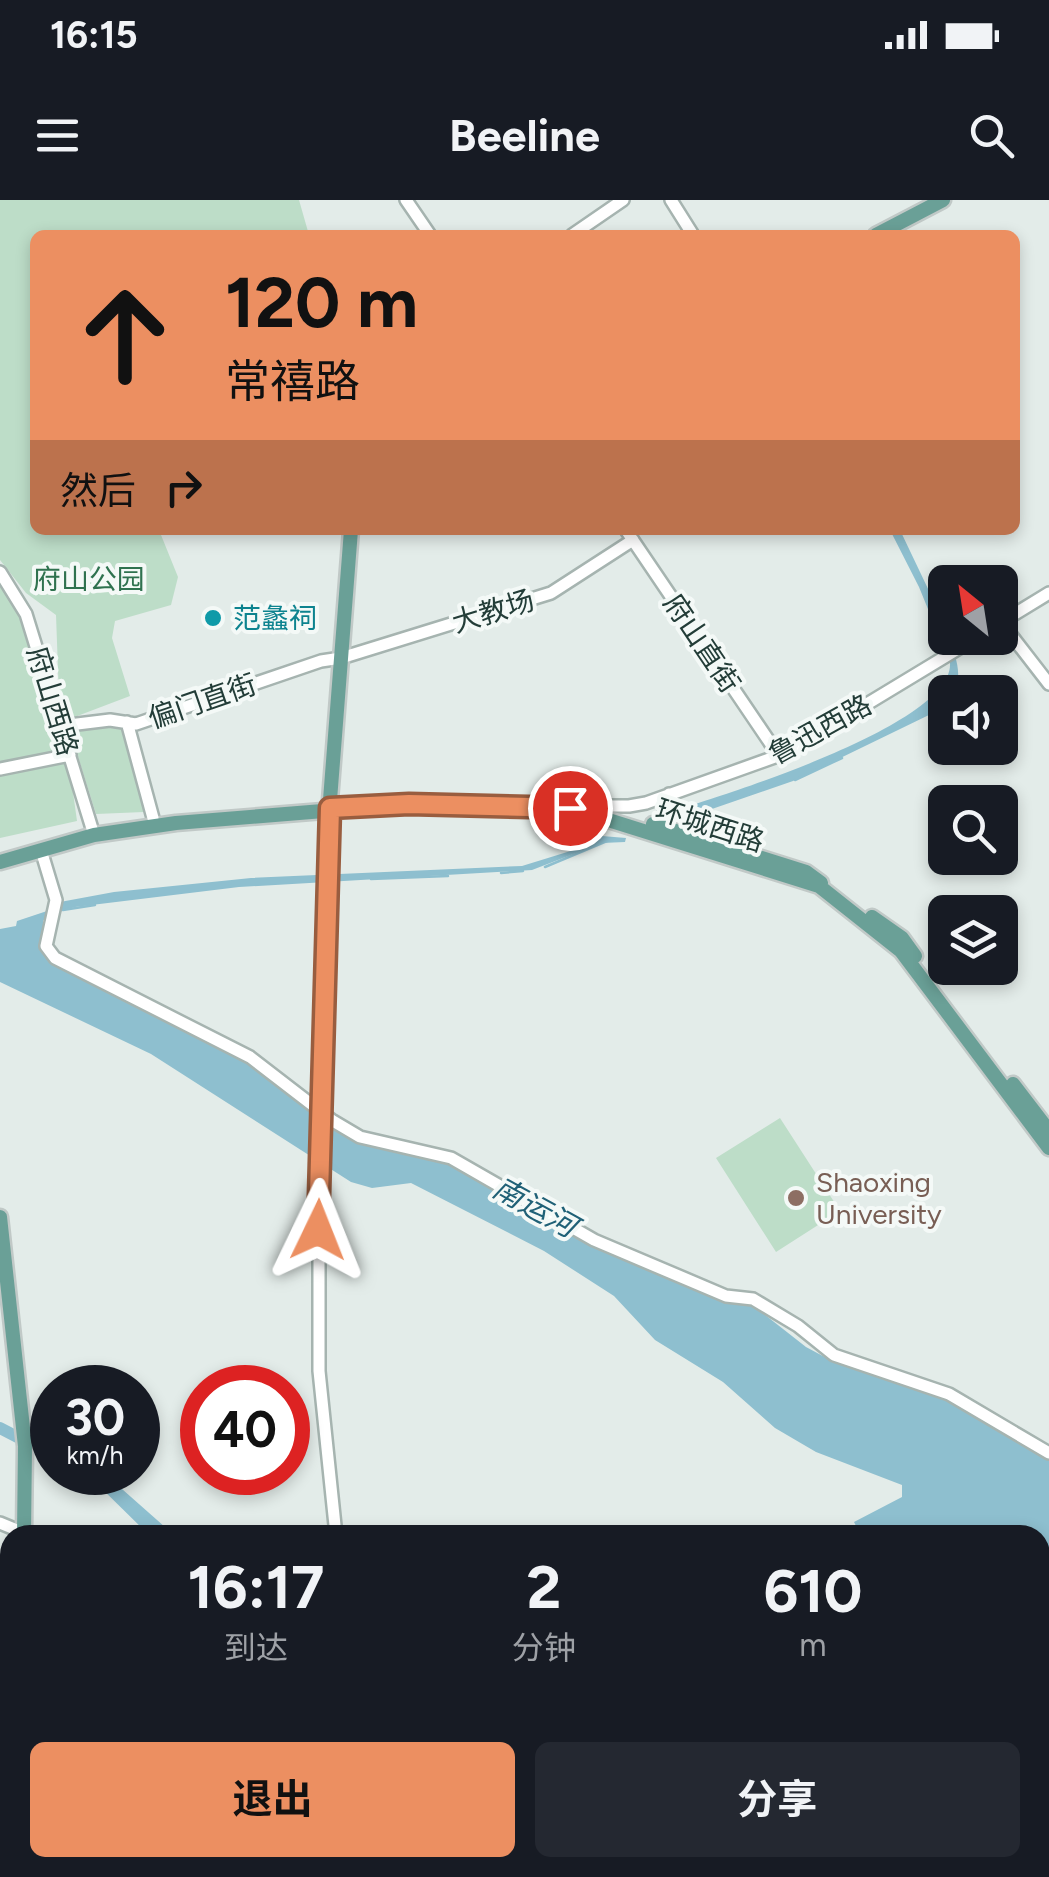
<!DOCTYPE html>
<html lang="zh">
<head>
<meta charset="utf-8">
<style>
	:root { --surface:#171b24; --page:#242831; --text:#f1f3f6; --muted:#9ea1a6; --accent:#ec8f61 }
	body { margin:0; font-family:Figtree,"Noto Sans SC",sans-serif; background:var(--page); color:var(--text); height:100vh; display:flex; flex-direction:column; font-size:38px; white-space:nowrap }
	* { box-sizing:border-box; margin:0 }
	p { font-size:32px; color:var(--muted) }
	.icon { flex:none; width:55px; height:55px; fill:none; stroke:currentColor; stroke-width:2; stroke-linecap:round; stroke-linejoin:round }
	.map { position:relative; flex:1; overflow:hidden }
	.panel { position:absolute; left:0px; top:1325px; width:1050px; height:352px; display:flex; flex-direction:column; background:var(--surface); border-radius:30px 30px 0 0; box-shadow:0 5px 15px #0003 }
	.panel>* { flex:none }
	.top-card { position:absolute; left:30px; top:30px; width:990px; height:305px; border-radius:15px; box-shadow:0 5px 15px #0003; background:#ec8f61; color:#111; overflow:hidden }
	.needle { width:65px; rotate:330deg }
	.tools { position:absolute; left:928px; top:365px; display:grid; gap:20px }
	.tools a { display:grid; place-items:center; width:90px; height:90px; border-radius:15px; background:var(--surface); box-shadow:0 5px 15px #0003; font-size:50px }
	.speed { position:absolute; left:30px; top:1165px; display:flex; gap:20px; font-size:50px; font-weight:700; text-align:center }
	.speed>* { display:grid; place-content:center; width:130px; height:130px; border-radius:50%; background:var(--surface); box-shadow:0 5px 15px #0003; line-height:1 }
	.speed small { font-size:25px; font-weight:400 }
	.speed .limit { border:15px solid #d22; background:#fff; color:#111 }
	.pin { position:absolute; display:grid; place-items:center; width:85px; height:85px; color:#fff; margin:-42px; border:5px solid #fff; border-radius:50%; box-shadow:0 2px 10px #0007 }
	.me { position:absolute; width:110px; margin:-55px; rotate:2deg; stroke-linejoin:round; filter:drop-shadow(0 0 8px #0008) }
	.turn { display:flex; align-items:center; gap:35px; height:210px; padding:0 30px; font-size:45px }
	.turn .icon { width:130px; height:130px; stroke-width:2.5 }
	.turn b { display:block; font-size:70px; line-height:85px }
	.then { display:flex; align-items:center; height:95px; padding:0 30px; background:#0003; gap:20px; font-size:38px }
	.eta { display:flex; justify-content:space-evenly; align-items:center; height:170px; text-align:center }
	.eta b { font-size:60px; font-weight:700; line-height:70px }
	.action { display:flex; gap:20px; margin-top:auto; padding:20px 30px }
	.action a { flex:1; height:115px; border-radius:15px; background:var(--accent); color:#111; font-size:40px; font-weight:700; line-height:115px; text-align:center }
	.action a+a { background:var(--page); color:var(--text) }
	.status { display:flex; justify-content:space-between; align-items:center; height:70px; padding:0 50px; background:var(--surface); direction:ltr }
	.status svg { height:28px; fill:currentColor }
	header { display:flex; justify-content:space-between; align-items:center; height:130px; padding:0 30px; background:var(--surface); font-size:45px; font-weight:700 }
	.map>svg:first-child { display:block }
	.green { fill:#bdddc8 }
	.water { fill:#8ebfcf }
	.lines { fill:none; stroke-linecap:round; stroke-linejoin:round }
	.stream { stroke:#8ebfcf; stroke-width:2.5 }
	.river { stroke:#8ebfcf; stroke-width:12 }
	.minor-casing { stroke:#a6b4b0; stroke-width:16 }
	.major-casing { stroke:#c1c9c7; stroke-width:19 }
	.minor { stroke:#fff; stroke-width:11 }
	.major { stroke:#6aa097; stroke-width:14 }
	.minor-bridge-casing { stroke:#a6b4b0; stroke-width:16; stroke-linecap:butt }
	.minor-bridge { stroke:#fff; stroke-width:11 }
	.route-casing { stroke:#995d3f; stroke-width:25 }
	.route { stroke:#ec8f61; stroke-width:18 }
	.culture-dot { fill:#0f9aa8; stroke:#f4f9f7; stroke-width:4 }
	.education-dot { fill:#8d6e63; stroke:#f4f9f7; stroke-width:4 }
	.labels { text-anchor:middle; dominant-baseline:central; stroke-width:8; stroke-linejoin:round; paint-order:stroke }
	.park-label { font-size:28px; fill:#2f724f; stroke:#f4f9f7 }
	.street-label { font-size:28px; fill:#233d38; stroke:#f4f9f7 }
	.culture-label { font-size:28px; fill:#0d838f; stroke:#f4f9f7; text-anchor:start }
	.education-label { font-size:28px; fill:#785e54; stroke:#f4f9f7; text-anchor:start }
	.water-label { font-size:30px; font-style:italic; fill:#206177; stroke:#f4f9f7 }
</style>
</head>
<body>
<div class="status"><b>16:15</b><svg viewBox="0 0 49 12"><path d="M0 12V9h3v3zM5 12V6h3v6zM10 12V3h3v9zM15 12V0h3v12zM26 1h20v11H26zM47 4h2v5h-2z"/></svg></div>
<header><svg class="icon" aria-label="menu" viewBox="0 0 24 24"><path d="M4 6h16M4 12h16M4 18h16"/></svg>Beeline<svg class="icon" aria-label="search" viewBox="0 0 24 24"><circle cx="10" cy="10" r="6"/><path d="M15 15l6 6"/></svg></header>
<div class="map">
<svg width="1049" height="1677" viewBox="0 0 1049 1677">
	<rect width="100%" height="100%" fill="#e3ece9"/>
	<path class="green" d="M0 0H299L309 35H35V330H159L178 377 171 405 115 421 112 438 130 496 72 518 59 497 56 415 26 393 0 360Z
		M0 383 19 415 71 578 77 621 0 638Z
		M95 525 122 529 144 612 96 614 69 528Z
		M780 918 840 1011 776 1052 716 958Z"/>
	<path class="water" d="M890 330H900L940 414 945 438H949C955 456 964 475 953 492H945V502L931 514 793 581 683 619V608C733 592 954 523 950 463L919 387Z
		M602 636 626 638 625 642 602 643 532 670 239 687 75 707 47 716 43 721 45 750 244 856 344 929 429 951 549 1015 755 1107 806 1147 834 1162 946 1195 1049 1257V1361L1040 1368V1335H977L957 1331 941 1335H849L846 1331 856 1326 854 1322 902 1297V1285L816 1252 775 1228 723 1182 655 1140 614 1096 544 1051 411 983 372 988 351 982 151 854 0 782V729L16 726 17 721 59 707 60 702 114 692 251 678 522 666 577 649Z
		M72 1273 105 1274 174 1335H149L94 1281Z"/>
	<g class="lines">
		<path class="stream" d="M795 580 842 558
			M667 622 683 617
			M545 667 607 641
			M501 673 523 671
			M371 679 448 676
			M63 710 95 705"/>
		<path class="river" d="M0 1228 52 1255"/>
		<g class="minor-casing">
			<path id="minor" d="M406 0 430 35
				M671 0 693 35
				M572 35 623 0
				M626 330 779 556
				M0 372 26 414 94 635
				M1001 422 1049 484
				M1000 423 1049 393
				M127 522 153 618
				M61 526 110 520 136 524 321 461 341 458 551 393 633 340
				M0 569 70 555
				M595 606H629L646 603 786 553 976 438
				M658 634 669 594
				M41 650 56 700 46 746 55 758 250 857 333 921 360 937 451 958 594 1040 726 1096 753 1099 798 1126 834 1155 949 1194 1049 1253
				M321 900 330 604
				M319 980V1171L336 1335
				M0 1323 17 1330
				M1040 1472 1049 1457
				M1040 1494 1049 1481
				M975 1677V1668
				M988 1677V1668"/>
		</g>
		<g class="major-casing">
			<path id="major" d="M876 35 943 0
				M330 600 351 330
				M653 624 806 672 821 683
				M0 662 94 635 176 623 409 604 570 608 819 686 901 751 1049 948
				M872 717 902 738 915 756
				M1013 884 1049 931
				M0 1017 25 1246 24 1335
				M0 1540 10 1442
				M0 1621 10 1548
				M0 1641 10 1628
				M243 1668 268 1677
				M275 1668 300 1677"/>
		</g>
		<use href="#minor" class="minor"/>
		<use href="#major" class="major"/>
		<g class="minor-bridge-casing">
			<path id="minor-bridge" d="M319 980 321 900"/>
		</g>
		<use href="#minor-bridge" class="minor-bridge"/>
	</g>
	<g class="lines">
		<g class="route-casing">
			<path id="route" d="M318 1030 330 608 409 604 570 608"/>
		</g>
		<use href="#route" class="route"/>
	</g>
	<circle class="culture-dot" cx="213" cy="418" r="10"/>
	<circle class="education-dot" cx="796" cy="998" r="10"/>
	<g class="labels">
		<g class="park-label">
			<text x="89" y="379">府山公园</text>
		</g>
		<g class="street-label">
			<text transform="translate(493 411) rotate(-17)">大教场</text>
			<text transform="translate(702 443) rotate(56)">府山直街</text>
			<text transform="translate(53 501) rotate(73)">府山西路</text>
			<text transform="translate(202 501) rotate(-19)">偏门直街</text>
			<text transform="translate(820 529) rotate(-29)">鲁迅西路</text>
			<text transform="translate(710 625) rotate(18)">环城西路</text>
		</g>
		<g class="culture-label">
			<text x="233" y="418">范蠡祠</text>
		</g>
		<g class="education-label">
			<text x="816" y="982">Shaoxing<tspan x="816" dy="32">University</tspan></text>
		</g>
		<g class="water-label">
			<text transform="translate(535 1007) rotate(29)">南运河</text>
		</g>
	</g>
</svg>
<div class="tools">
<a><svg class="needle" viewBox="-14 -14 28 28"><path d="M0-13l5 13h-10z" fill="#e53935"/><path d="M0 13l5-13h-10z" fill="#9ea1a6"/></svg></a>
<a><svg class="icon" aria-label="sound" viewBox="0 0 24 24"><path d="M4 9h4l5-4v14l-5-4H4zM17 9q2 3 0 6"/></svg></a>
<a><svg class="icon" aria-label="search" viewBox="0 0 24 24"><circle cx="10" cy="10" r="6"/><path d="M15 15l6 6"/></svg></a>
<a><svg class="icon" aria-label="layers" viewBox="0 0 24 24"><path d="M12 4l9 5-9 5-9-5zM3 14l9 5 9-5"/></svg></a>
</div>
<div class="speed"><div>30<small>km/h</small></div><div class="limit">40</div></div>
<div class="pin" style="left:570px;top:608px;background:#d93025"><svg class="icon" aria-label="arrive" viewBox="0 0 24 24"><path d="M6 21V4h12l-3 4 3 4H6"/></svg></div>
<svg class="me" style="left:318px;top:1030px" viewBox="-20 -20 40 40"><path d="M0-17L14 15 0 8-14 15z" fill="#ec8f61" stroke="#fff" stroke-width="4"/></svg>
<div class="top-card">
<div class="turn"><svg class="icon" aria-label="ahead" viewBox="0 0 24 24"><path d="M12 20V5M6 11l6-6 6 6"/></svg><div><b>120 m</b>常禧路</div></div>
<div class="then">然后<svg class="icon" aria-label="right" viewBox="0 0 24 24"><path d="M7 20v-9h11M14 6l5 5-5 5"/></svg></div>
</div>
<section class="panel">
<div class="eta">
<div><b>16:17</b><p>到达</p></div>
<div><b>2</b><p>分钟</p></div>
<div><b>610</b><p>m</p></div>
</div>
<div class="action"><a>退出</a><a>分享</a></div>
</section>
</div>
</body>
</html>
